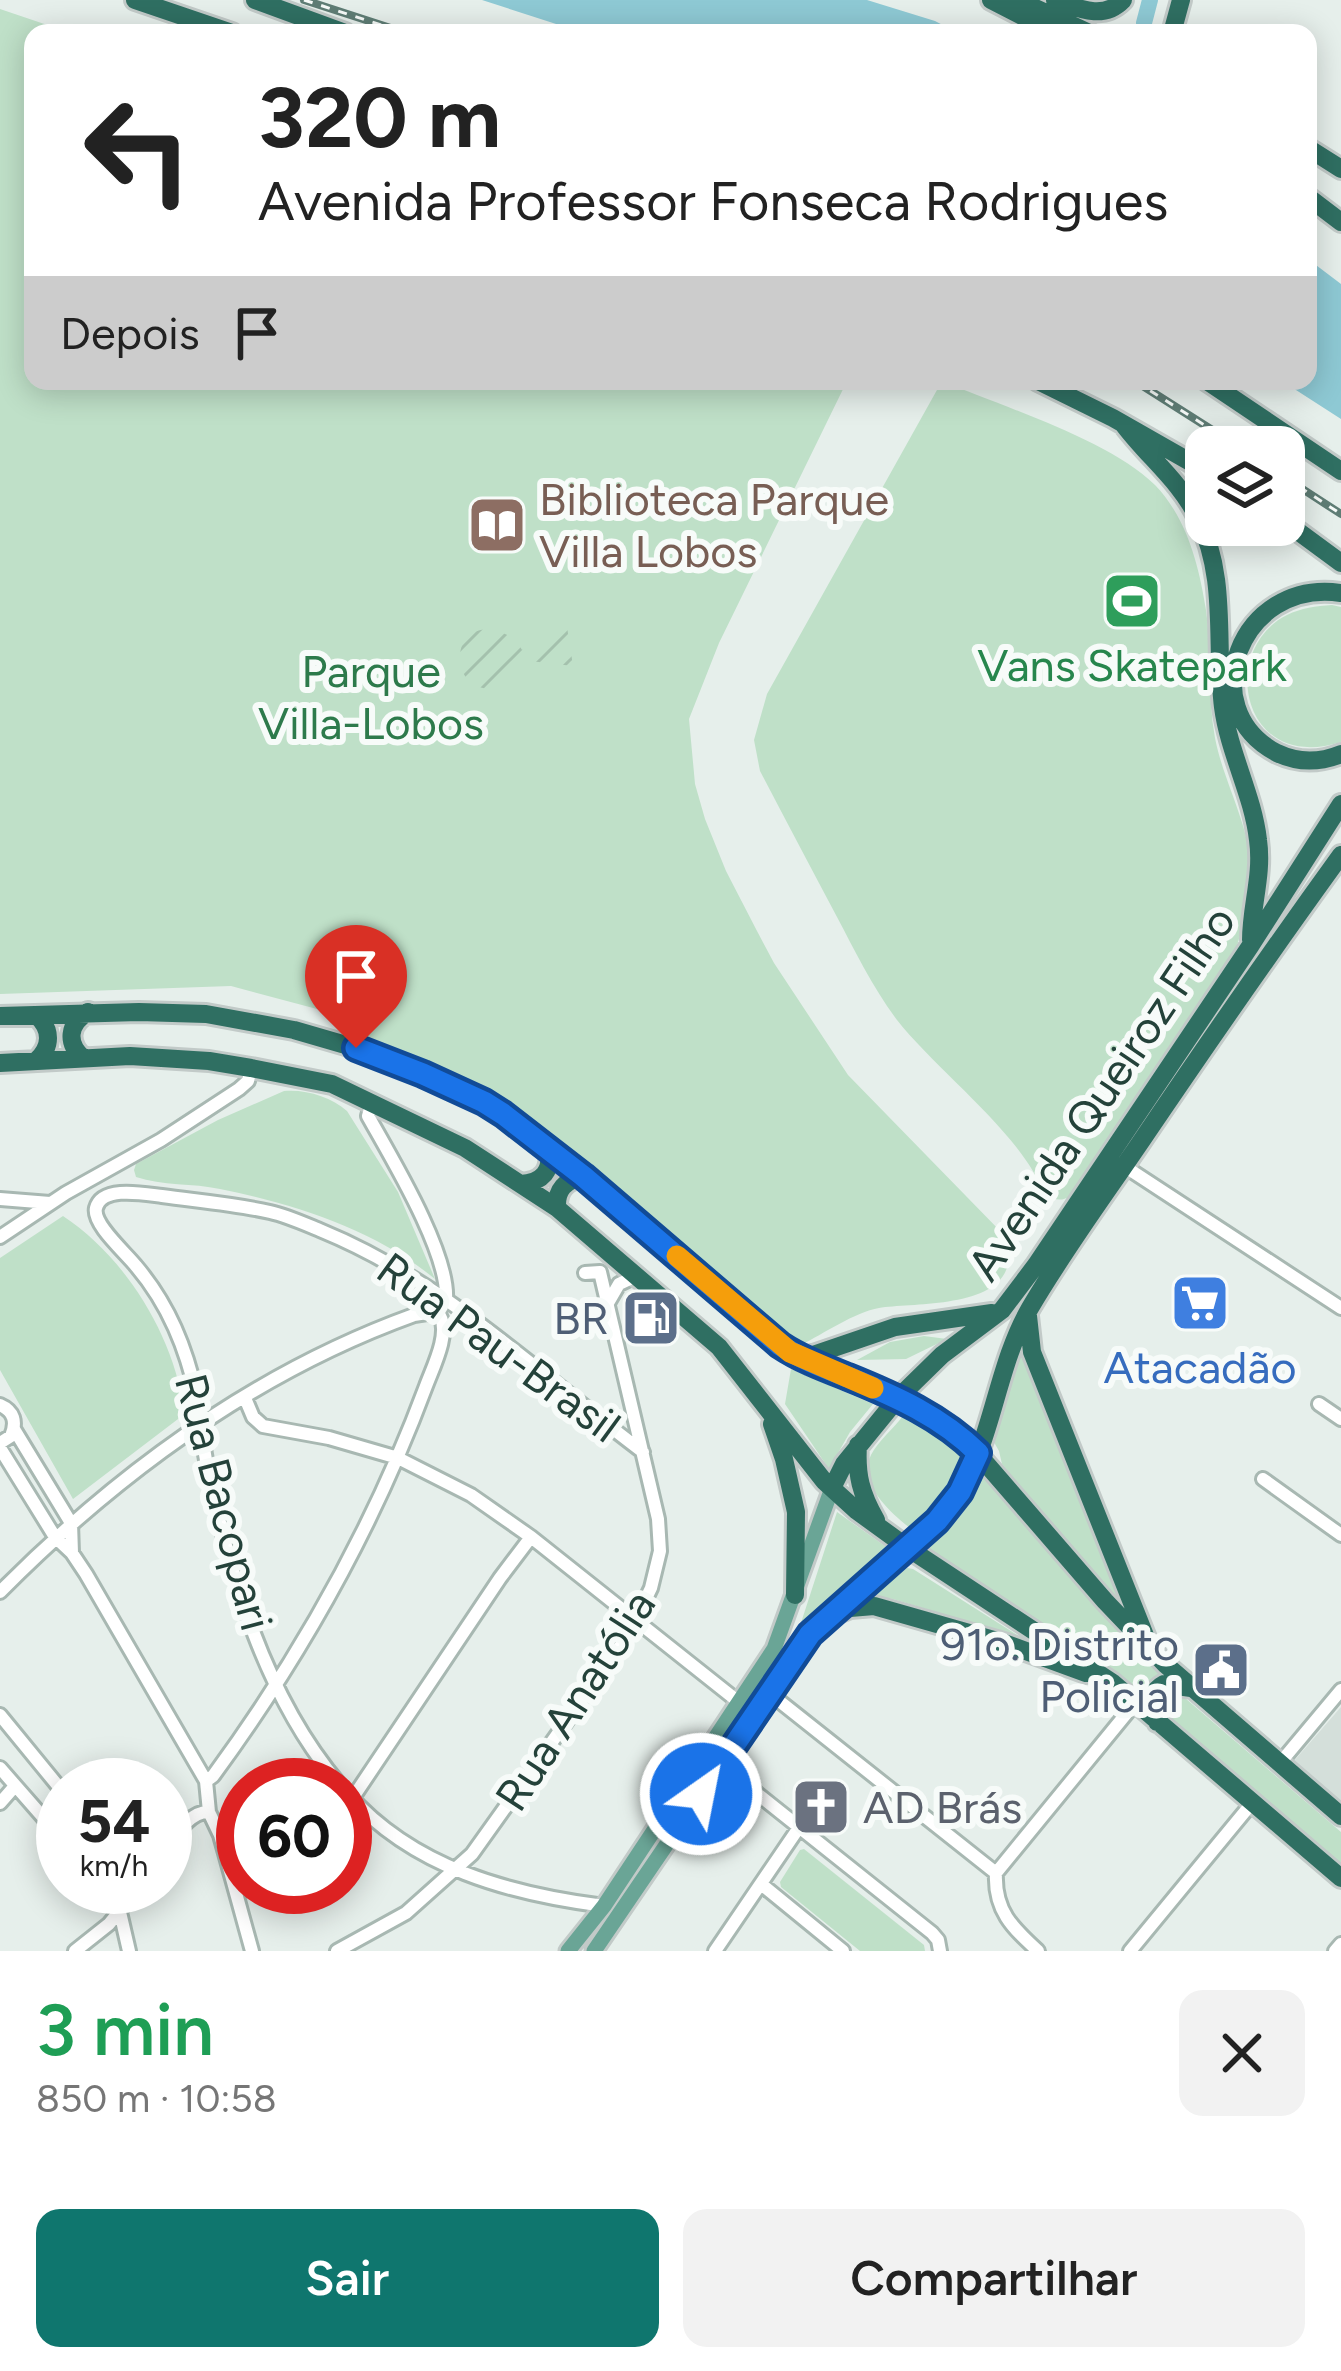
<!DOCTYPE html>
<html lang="pt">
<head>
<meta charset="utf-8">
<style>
	:root { --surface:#fff; --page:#f2f2f2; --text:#222; --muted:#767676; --accent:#0f766e }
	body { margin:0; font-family:Figtree,sans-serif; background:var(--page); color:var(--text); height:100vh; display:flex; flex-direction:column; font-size:45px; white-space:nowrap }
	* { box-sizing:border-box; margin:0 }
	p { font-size:39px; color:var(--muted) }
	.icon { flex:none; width:66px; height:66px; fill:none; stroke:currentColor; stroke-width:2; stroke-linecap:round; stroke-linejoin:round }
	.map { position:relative; height:1951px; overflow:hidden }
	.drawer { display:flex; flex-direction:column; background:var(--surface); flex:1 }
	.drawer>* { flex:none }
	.top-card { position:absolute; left:24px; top:24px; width:1293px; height:366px; border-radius:24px; box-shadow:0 6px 30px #0003; background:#fff; color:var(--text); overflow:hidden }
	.buttons { position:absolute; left:1185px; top:426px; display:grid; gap:24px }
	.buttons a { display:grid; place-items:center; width:120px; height:120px; border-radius:24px; background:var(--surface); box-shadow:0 6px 30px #0003; font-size:60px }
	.speed { position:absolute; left:36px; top:1758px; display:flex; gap:24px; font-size:60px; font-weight:700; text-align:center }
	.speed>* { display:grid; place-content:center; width:156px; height:156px; border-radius:50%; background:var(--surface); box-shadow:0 6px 30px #0003; line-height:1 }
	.speed small { font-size:30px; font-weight:400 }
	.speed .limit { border:18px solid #d22; background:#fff; color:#111 }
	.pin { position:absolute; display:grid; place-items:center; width:102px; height:102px; color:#fff; margin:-123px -51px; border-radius:50% 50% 50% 0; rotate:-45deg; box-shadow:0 0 12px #0007 }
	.pin .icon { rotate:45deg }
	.me { position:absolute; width:132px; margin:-66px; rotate:33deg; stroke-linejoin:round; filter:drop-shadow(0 0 9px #0008) }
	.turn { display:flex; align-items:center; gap:42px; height:252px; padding:0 36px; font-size:54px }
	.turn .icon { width:156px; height:156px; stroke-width:2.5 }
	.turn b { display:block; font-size:84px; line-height:102px }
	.then { display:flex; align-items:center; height:114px; padding:0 36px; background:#0003; gap:24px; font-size:45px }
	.round { display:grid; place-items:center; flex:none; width:126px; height:126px; border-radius:24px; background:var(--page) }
	.summary { display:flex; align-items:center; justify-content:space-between; height:204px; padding:0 36px }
	h1 { font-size:72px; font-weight:600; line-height:90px; color:#1e9e55 }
	.action { display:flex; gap:24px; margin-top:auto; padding:24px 36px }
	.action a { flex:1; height:138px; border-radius:24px; background:var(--accent); color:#fff; font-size:48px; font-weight:600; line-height:138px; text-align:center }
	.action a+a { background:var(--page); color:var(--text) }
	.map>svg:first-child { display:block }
	.built { fill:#d4dfda }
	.park { fill:#bfe0c8 }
	.garden { fill:url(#garden-furrows) }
	.water { fill:#8ec9d4 }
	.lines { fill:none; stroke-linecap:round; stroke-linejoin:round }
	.river { stroke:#8ec9d4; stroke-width:16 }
	.minor-casing { stroke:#a8b8b2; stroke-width:18 }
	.major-casing { stroke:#c2cac8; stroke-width:21 }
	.highway-casing { stroke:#c2cac8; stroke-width:24 }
	.minor { stroke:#fff; stroke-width:12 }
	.major { stroke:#6aa596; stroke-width:15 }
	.highway { stroke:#2f6f62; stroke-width:18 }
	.rail-casing { stroke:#5f7d75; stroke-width:8 }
	.rail { stroke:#f7fbf9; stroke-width:3; stroke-dasharray:9; stroke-linecap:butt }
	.route-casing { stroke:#114b97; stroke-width:30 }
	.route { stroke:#1a73e8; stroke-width:21 }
	.slow { stroke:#f59e0b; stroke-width:21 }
	.labels { text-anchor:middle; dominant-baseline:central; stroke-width:12; stroke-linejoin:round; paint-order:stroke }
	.education-label { font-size:45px; fill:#785e54; stroke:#f7fbf9; text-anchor:start }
	.leisure-label { font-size:45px; fill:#27864d; stroke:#f7fbf9 }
	.park-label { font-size:45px; fill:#2d7a4b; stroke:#f7fbf9 }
	.street-label { font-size:45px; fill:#24423a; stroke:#f7fbf9 }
	.service-label { font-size:45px; fill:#4e5e75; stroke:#f7fbf9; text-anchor:end }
	.shop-label { font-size:45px; fill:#366cbe; stroke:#f7fbf9 }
	.worship-label { font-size:45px; fill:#5b616d; stroke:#f7fbf9; text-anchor:start }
</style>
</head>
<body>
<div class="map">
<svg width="1341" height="1951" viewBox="0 0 1341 1951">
	<defs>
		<pattern id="garden-furrows" width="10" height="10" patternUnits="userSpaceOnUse" patternTransform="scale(3)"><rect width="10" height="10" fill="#bfe0c8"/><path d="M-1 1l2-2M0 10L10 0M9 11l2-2" fill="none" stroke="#a4c1ad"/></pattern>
	</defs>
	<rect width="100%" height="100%" fill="#e6efeb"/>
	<path class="built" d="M1341 1707V1801L1294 1761Z"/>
	<path class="park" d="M0 9 71 33H33V381H847L719 643 689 719 695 784 705 819 726 871 757 931 774 963 848 1075 1005 1236C1007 1243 1009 1249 1009 1255 1009 1310 914 1302 879 1308 855 1312 823 1334 801 1345L780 1338 562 1154 473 1087 366 1047 362 1021 231 986 0 994Z
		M942 381C1004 407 1109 440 1155 485 1187 518 1199 566 1206 610 1212 652 1207 695 1215 738 1224 785 1253 830 1251 879 1251 903 1242 927 1236 950L1080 1187C1068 1200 1060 1204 1044 1194 1023 1135 938 1072 897 1020 873 988 855 951 837 917 811 868 785 819 760 771L754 740 767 694Z
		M1332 605 1341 607V742C1241 774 1218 649 1287 615 1301 608 1316 606 1332 605Z
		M284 1091C306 1089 331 1097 347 1111L398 1192 435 1279C375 1230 295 1204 220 1189 193 1183 162 1186 136 1177L134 1170 136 1164 218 1120Z
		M63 1216C125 1257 173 1334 184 1409L182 1416 73 1499 0 1370V1258Z
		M924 1336 947 1339 906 1359 857 1360 890 1342Z
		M1023 1349 1127 1609 1123 1612 1002 1464 999 1451 991 1437Z
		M791 1369 873 1404 850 1432 829 1469 785 1404Z
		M903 1416C924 1428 949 1439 962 1459 955 1483 933 1517 911 1529 891 1513 857 1484 871 1455 878 1441 894 1428 903 1416Z
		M980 1472 984 1473 1167 1677 1147 1701 927 1550 926 1546 956 1513Z
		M837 1512 892 1551 798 1632Z
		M907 1568 913 1569 1022 1638 893 1599 872 1596Z
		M1164 1691 1178 1692 1341 1832V1869L1184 1736 1164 1714 1160 1695Z
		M804 1849 924 1945 925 1951H860L781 1887 780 1882 800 1850Z"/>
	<path class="garden" d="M567 627 573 666 521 660C528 700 456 700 460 655 463 619 509 625 522 650Z"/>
	<path class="water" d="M482 0H867L935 21 958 33H584Z
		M1308 259 1341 284V419L1282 381H1308Z"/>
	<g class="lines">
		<path class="river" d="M1144 23 1150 0"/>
		<g class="minor-casing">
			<path id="minor" d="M372 1102 368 1116C392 1159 449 1253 446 1299
				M1121 1164 1341 1308
				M0 1199 50 1203
				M0 1237 66 1193 161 1140 239 1089 248 1081 251 1068
				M608 1303 619 1284 636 1276
				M245 1398 253 1417 263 1426 329 1438 398 1458 471 1495 531 1537 740 1703
				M1319 1404 1341 1419
				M0 1405C14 1411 17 1422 11 1436L0 1443
				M14 1429 71 1523 72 1553
				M0 1448 55 1537 72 1553 86 1574 206 1781 209 1812 220 1835 252 1951
				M1263 1479 1341 1535
				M0 1592C117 1474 256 1372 414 1315L427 1313 440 1316C450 1334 433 1367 426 1386 374 1526 301 1656 213 1776L206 1781
				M754 1681 996 1873
				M0 1715 63 1792
				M1280 1763 1341 1690
				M720 1764 932 1933 938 1940 940 1951
				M0 1768 63 1840
				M340 1785C264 1696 229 1573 206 1460 202 1439 201 1417 197 1397 186 1348 169 1305 136 1266 126 1253 92 1224 96 1208 102 1185 145 1194 162 1196 198 1201 235 1204 270 1212 288 1216 305 1224 322 1231 444 1281 539 1374 643 1452
				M348 1794C413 1868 510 1894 604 1906
				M352 1799 500 1578 531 1537
				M0 1803 15 1786
				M165 1851C176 1836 189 1811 209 1812
				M996 1873 1135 1703
				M996 1873C994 1911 1013 1928 1038 1951
				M761 1884 843 1951
				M104 1887 120 1912 129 1951
				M111 1905 126 1887
				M75 1951 109 1924 139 1887
				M337 1951 406 1913 472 1854 629 1634 651 1588 660 1551 658 1519 600 1272 585 1273
				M715 1951 800 1826
				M1130 1951 1252 1803
				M1335 1951 1341 1944"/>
		</g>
		<g class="major-casing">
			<path id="major" d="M568 1951 604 1906 774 1649 832 1488
				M594 1951 810 1634 908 1548"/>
		</g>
		<g class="highway-casing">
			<path id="highway" d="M135 0 232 33
				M255 0 345 33
				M991 0 1055 33
				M1018 0 1089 33
				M1055 0C1078 8 1103 21 1123 0
				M1172 33 1181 0
				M1308 148 1341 169
				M1308 197 1341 222
				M1038 381 1113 418 1206 471
				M1207 381 1341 471
				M1124 425C1148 457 1180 481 1198 518 1228 578 1215 644 1223 707 1229 753 1253 795 1258 840 1263 875 1251 906 1251 940
				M1284 521 1341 563
				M1341 593C1239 578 1192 709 1277 753 1298 763 1319 763 1341 754
				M0 1016 139 1012 206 1014 294 1030 356 1048 423 1074 484 1102 549 1150 780 1345 799 1357 880 1390 925 1412 963 1437 1105 1601 1166 1665 1341 1816
				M83 1058C66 1043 68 1024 88 1012
				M36 1061C52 1047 52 1029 36 1015
				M0 1063 130 1056 209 1061 251 1068 332 1084 465 1148 557 1208 719 1347 824 1481 857 1511 908 1548 1113 1683 1341 1878
				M521 1184C543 1182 552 1171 549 1150
				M557 1208C556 1189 565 1181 583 1176
				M1028 1316 1032 1352 1146 1638
				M799 1357 813 1355 895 1327 992 1313
				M772 1424 784 1459 796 1512 795 1595
				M858 1445C856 1475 861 1494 876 1520
				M832 1488 844 1464 897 1399 942 1355 1002 1310 1036 1265 1251 945 1341 804
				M908 1548C926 1532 945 1516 958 1495 994 1437 996 1367 1030 1308 1064 1250 1104 1196 1142 1140 1207 1044 1273 949 1341 855
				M825 1618 850 1608 874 1606 1004 1643 1086 1673
				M1157 1722C1158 1706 1145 1694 1164 1684L1191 1688"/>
		</g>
		<use href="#minor" class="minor"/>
		<use href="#major" class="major"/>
		<use href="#highway" class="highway"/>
		<g class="rail-casing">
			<path id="rail" d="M304 0 406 33
				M1135 381 1239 447
				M1284 477 1341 514"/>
		</g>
		<use href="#rail" class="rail"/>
	</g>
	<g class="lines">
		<g class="route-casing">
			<path id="route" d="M356 1048 423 1074 484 1102 503 1114 583 1176 780 1345C801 1359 825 1368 848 1377 895 1396 942 1417 978 1453L960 1492 937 1521 810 1634 701 1794"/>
		</g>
		<use href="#route" class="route"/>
		<path class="slow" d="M677 1256 790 1352 873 1388"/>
	</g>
	<defs>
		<g id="library-square" transform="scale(3)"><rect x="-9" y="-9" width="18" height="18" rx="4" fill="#8d6e63" stroke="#f7fbf9"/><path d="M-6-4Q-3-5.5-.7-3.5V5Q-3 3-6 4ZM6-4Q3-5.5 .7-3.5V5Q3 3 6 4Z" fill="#fff"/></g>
		<g id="stadium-square" transform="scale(3)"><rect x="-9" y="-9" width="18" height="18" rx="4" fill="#2e9e5b" stroke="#f7fbf9"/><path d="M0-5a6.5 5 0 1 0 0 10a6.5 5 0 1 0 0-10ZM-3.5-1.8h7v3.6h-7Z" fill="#fff"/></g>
		<g id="supermarket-square" transform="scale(3)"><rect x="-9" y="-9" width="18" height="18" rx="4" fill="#3f7fe0" stroke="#f7fbf9"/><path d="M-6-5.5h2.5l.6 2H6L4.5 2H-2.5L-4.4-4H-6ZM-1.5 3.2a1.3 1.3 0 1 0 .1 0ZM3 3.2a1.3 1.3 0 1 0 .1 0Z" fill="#fff"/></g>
		<g id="fuel-square" transform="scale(3)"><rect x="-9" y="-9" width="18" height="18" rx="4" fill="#5c6f8a" stroke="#f7fbf9"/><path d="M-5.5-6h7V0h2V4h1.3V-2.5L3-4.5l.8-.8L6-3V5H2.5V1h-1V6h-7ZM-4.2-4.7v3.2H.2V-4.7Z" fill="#fff"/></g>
		<g id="civic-square" transform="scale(3)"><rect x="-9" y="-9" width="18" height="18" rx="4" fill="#5c6f8a" stroke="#f7fbf9"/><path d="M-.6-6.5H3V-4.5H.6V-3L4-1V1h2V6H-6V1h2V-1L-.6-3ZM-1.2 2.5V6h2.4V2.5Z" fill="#fff"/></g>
		<g id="church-square" transform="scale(3)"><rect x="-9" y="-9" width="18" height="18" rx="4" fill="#6b7280" stroke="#f7fbf9"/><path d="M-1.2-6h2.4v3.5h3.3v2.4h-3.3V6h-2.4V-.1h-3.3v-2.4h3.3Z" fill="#fff"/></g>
	</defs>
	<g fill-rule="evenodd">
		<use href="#library-square" x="497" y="525"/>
		<use href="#stadium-square" x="1132" y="601"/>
		<use href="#supermarket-square" x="1200" y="1303"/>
		<use href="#fuel-square" x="651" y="1318"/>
		<use href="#civic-square" x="1221" y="1670"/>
		<use href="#church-square" x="821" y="1807"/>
	</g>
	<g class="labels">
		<g class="education-label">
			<text x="539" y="499">Biblioteca Parque<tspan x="539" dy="52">Villa Lobos</tspan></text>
		</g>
		<g class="leisure-label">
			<text x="1132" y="665">Vans Skatepark</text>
		</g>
		<g class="park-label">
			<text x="371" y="671">Parque<tspan x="371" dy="52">Villa-Lobos</tspan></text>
		</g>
		<g class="street-label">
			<text transform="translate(1101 1093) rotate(-56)">Avenida Queiroz Filho</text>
			<text transform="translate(499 1347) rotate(36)">Rua Pau-Brasil</text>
			<text transform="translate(224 1502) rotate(75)">Rua Bacopari</text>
			<text transform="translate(575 1700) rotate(-57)">Rua Anatólia</text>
		</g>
		<g class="service-label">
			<text x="609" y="1318">BR</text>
			<text x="1179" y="1644">91o. Distrito<tspan x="1179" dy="52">Policial</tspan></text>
		</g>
		<g class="shop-label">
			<text x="1200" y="1367">Atacadão</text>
		</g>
		<g class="worship-label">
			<text x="863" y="1807">AD Brás</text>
		</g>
	</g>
</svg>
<div class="buttons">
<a><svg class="icon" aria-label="layers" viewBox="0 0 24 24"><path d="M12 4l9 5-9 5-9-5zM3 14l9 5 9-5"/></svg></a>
</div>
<div class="speed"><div>54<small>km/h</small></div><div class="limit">60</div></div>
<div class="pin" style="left:356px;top:1048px;background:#d93025"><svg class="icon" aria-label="arrive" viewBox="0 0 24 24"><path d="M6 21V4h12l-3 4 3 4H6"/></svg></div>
<svg class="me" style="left:701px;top:1794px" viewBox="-20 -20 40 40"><circle r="17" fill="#1a73e8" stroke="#fff" stroke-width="3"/><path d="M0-11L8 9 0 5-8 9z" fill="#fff"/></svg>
<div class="top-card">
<div class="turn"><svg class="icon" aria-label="left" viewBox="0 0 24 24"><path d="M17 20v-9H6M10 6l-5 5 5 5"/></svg><div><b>320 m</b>Avenida Professor Fonseca Rodrigues</div></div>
<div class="then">Depois<svg class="icon" aria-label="arrive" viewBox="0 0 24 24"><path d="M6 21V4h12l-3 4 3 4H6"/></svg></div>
</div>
</div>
<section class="drawer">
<div class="summary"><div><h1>3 min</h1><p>850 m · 10:58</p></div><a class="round"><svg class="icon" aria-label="close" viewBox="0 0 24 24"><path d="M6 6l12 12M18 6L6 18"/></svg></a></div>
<div class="action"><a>Sair</a><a>Compartilhar</a></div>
</section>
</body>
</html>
